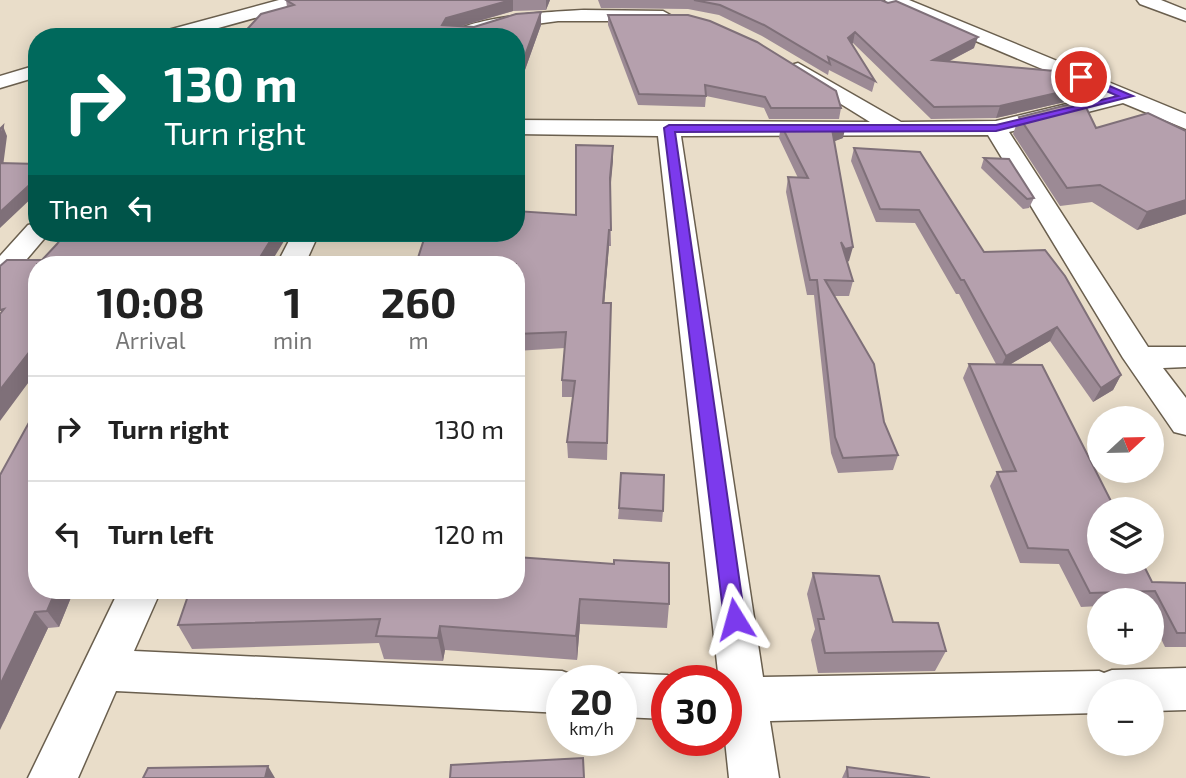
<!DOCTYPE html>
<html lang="en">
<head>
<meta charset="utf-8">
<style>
	:root { --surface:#fff; --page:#f2f2f2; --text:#222; --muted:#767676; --line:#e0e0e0 }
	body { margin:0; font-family:"Exo 2",sans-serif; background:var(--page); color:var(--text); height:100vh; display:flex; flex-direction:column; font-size:26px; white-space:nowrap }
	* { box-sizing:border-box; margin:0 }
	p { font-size:23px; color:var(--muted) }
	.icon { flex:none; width:38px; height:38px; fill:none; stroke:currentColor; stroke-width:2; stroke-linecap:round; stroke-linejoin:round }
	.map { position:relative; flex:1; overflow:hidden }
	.panel { position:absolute; left:28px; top:256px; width:497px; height:343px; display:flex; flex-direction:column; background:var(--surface); border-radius:28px; box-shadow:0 4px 18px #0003 }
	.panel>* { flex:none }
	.top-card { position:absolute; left:28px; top:28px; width:497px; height:214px; border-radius:28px; box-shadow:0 4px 18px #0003; background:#00695c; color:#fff; overflow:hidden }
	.needle { width:46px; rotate:68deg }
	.buttons { position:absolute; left:1087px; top:406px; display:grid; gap:14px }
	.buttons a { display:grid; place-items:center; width:77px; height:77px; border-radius:50%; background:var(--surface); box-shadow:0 4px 18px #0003; font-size:35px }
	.speed { position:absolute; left:546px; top:665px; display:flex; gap:14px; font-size:35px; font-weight:700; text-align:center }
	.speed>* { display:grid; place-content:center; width:91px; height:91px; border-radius:50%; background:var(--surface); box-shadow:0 4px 18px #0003; line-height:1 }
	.speed small { font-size:18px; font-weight:400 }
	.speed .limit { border:10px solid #d22; background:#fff; color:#111 }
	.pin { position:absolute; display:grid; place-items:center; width:60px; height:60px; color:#fff; margin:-30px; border:4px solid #fff; border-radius:50%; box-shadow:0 2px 7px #0007 }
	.me { position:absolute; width:77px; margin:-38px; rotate:352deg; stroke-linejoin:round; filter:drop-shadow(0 0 5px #0008) }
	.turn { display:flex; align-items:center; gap:24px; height:147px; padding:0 21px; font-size:32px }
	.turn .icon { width:91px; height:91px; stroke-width:2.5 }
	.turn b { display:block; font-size:49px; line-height:60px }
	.then { display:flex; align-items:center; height:66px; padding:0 21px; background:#0003; gap:14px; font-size:26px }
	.eta { display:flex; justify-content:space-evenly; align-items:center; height:119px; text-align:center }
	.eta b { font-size:42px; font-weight:700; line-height:49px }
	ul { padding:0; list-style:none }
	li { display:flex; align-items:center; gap:21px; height:105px; padding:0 21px; border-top:2px solid var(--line) }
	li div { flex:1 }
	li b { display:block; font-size:26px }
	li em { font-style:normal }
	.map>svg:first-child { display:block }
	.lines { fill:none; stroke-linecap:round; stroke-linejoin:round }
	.street-casing { stroke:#6a5f4e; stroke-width:3 }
	.street { fill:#fff; fill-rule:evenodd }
	.wall { fill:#9c8a95 }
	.shaded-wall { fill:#7f7079 }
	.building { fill:#b5a0ad; stroke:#7f7079; stroke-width:2 }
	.route { fill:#7c3aed; stroke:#51269a; stroke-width:2 }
</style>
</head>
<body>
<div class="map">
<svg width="1186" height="778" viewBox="0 0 1186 778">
	<rect width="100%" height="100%" fill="#e9ddc9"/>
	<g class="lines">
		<g class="street-casing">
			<path id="street" d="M279 0H308L305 4 186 37H155L157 33Z
				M885 0H909L1186 114V129L1123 103 1009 132 1148 347H1186V367L1163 368 1186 398V435L1174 432 1123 358 988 135 681 136 763 677 1099 671 1104 673 1112 670 1186 668V710L1152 711V691H1099V713L770 721 779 778H729L725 740 726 681H719L658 136 516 134V120L870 122 791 73 788 69 791 65 798 63 901 122 996 121 1104 95 888 4Z
				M1137 0H1161L1186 10V21L1140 4Z
				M584 10 663 11 672 16 663 21H558L506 28 474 37H446C463 17 556 11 584 10Z
				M37 65V77L0 88V76Z
				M37 223V233H49L10 279 0 282V256L28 225Z
				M293 233H319L305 264H277Z
				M119 590H161L134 651 562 671 578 677 580 681H562V713L116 691 78 778H28Z
				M621 673 667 675 681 681H667V719L621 717V681H604Z"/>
		</g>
		<use href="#street" class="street"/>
	</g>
	<path class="wall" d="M286 0H550L546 10 513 11 462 26 474 27 541 12V25L516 95V37L287 7Z
		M598 0H881L974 48 948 62 1069 101 996 118 931 119 853 43 851 44 875 81 872 92 829 70 828 75 762 36 719 15 688 9 601 8Z
		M608 15 841 108 839 119H769L764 108 706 96 705 107 638 105 608 25Z
		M1019 117 1096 128 1186 131V214L1137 230 1092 202 1060 206 1013 134Z
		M781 125 843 138 834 141 849 261 847 262 853 281 849 296H834L884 422 898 455 893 470 838 473 831 453 814 295H807L786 192 788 177 798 178 779 138Z
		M613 146 610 188 611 246H609L604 303H611L607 460 568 458 567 442 573 397H562V380L565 348 516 351V264L576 215Z
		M854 148 984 252 1121 375 1113 390 1093 402 1050 341 1011 364 1152 582 1186 583V647H1165L1152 620V600H1099V606L1081 607 1059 564 1020 563 990 486 997 472H1003L963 378 969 364H996L959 294H956L915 223 876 222 851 161Z
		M984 158 1034 198 1029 208 1023 209 981 168Z
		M619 508 663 511 662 522 618 519Z
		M813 573 893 622 946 651 935 671 818 673 811 640 815 629 807 594Z
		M37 590H74L59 627 48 628 3 724Z
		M516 590 669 604 667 628 580 624 577 660 445 650 443 661 384 659 379 643 192 649 178 625Z
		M847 767 930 778H842Z"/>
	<path class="shaded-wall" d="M511 0H513V11L447 30 442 25 446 18Z
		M546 0H550L546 10Z
		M541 12V25L516 95V80Z
		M855 32 853 43 845 49 848 38Z
		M978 37 974 48 930 71 933 60Z
		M1074 89 1069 101 996 118 1000 106Z
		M846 125 843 138 830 143 832 129Z
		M3 126 7 136 2 174 0 169V143Z
		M613 146V161L610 193V178Z
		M37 178V193L0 228V212Z
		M1186 200V214L1137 230 1147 212Z
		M609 230V246L603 319V303Z
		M275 233H289L270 264H256Z
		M853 247 849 261 841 264 845 249Z
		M1057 327 1050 341 999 371 1006 356Z
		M37 342V371L0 421V390Z
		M1121 375 1113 390 1093 402 1101 388Z
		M56 590H74L59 627 47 611Z
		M580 599V624L577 660 576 636Z
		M35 612 48 628 0 730V685Z
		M440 626 445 650 443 661 438 638Z
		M268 766 275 778H265Z"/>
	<path class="building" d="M286 0H511L446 18 442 25 474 27 516 14 541 12 516 80V37H240L261 14 294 5Z
		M694 0H881L888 3 896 1 978 37 933 60 1066 72 1074 89 1000 106 934 107 855 32 848 38 875 81 828 57 830 64 764 25 720 5Z
		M608 15H688L710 21 757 42 836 91 841 108H771L765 97 705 85 706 96 639 94Z
		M1083 101 1096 128 1148 113 1186 131V200L1147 212 1100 185 1067 188 1019 117Z
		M781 125H846L832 129 853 247 845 249 841 242 853 281 825 280 874 364 884 422 898 455 843 458 835 437 817 280H810L788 177 808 178Z
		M3 126 0 143V129Z
		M576 145 613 146 610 178 611 230H609L603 303H611L607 443 567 442 575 381 562 380 566 332 516 334V264H416L426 233H516V211L576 215Z
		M854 148 920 152 984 252 1045 250 1065 276 1121 375 1101 388 1057 327 1006 356 964 280H961L919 210 880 209Z
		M984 158 1009 159 1034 198 1027 199Z
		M0 163 37 164V178L0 212Z
		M65 233H275L256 264H37V342L0 390V314L4 309 0 310V266L7 260H42L57 244Z
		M969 364 1042 365 1115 509H1099V562H1142L1152 582 1186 583V633H1177L1155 591 1090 593 1068 550 1028 548 997 472 1016 471Z
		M37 408V590H56L47 611 35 612 0 685V475Z
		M621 473 664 475 663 511 619 508Z
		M516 557 614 564V560L669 563V604L580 599 576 636 440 626 438 638 376 636 380 619 178 625 190 590H516Z
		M813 573 879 576 893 622 938 623 946 651 825 653 818 619H824Z
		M583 758 584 778H450L451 765Z
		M268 766 265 778H143L148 768Z
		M847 767 930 778H848Z"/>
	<path class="route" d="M1081 74 1133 96 996 131 675 132 745 619 742 625 735 628 727 625 724 619 664 128 669 125H996L1118 96 1078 79 1076 77Z"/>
</svg>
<div class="buttons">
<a><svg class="needle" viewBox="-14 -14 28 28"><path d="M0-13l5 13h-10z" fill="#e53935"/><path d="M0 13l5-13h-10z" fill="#767676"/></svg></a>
<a><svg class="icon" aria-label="layers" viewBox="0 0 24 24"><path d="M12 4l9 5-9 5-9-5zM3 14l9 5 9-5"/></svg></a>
<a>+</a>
<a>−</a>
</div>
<div class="speed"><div>20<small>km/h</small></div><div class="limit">30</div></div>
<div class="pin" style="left:1081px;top:77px;background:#d93025"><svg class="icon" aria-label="arrive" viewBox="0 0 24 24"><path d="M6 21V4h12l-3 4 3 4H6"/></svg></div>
<svg class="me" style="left:735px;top:619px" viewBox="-20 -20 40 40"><path d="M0-17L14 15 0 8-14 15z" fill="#7c3aed" stroke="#fff" stroke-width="4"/></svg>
<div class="top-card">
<div class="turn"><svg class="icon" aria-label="right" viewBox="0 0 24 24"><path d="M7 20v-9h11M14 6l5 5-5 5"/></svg><div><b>130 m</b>Turn right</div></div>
<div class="then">Then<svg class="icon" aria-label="left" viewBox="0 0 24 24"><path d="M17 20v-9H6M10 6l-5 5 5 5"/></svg></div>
</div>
<section class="panel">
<div class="eta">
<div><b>10:08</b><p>Arrival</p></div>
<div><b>1</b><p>min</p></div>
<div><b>260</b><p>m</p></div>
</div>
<ul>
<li><svg class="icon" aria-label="right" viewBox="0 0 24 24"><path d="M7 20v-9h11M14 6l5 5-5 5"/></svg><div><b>Turn right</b></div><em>130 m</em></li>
<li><svg class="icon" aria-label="left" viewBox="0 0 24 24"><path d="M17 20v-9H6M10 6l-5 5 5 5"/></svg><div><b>Turn left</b></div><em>120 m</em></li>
</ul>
</section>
</div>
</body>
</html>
